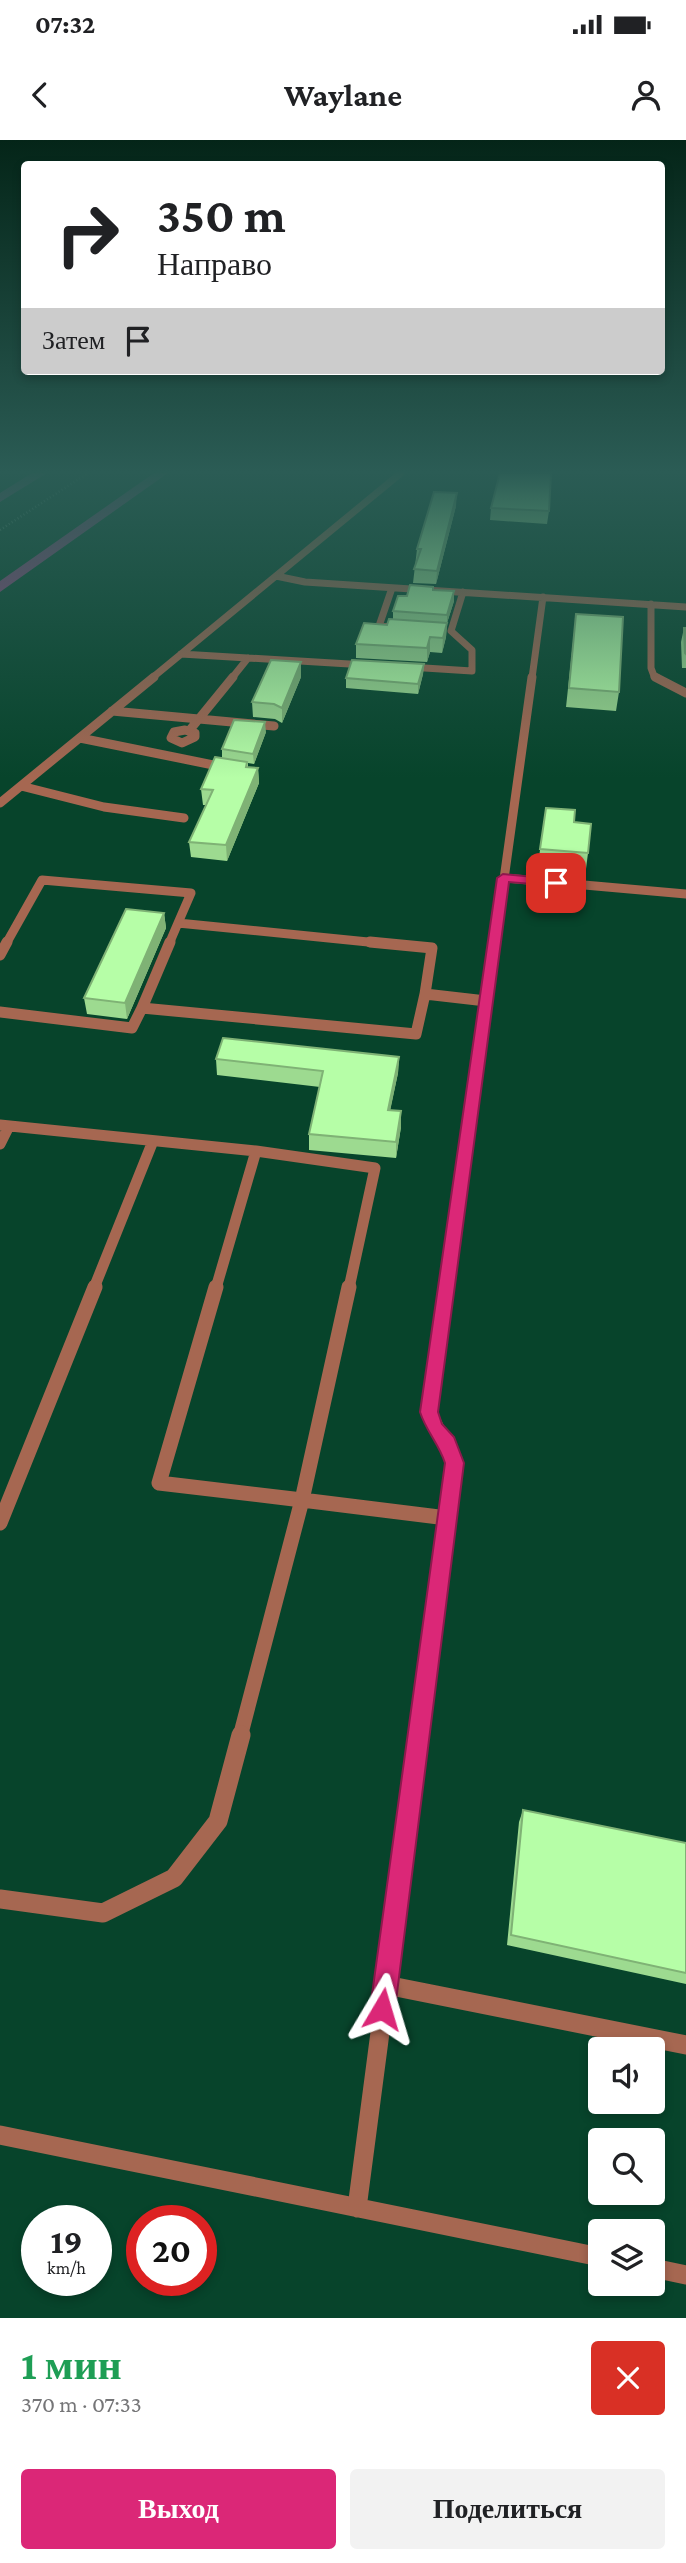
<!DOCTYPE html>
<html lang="ru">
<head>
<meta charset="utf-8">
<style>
	:root { --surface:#fff; --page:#f2f2f2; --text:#202124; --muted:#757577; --accent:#db2777 }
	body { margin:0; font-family:"Crimson Pro",serif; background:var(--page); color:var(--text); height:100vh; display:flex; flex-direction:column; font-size:26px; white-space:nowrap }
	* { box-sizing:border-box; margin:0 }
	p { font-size:23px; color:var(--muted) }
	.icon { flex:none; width:38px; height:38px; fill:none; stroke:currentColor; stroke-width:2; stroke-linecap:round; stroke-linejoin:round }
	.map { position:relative; height:2178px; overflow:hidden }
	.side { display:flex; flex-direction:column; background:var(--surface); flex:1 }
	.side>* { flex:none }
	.banner { position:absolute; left:21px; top:21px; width:644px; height:214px; border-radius:7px; box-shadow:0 4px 10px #0003; background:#fff; color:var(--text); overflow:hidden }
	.tools { position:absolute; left:588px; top:1897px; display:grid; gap:14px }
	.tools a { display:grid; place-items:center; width:77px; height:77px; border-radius:7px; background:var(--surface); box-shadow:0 4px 10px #0003; font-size:35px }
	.speed { position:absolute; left:21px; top:2065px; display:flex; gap:14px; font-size:35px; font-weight:700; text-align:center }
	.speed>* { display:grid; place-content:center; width:91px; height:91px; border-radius:50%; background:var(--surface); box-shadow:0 4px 10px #0003; line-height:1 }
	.speed small { font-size:18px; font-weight:400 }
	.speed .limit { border:10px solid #d22; background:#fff; color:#111 }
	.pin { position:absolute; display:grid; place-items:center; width:60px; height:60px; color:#fff; margin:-30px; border-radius:14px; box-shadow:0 4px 10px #0006 }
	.me { position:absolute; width:77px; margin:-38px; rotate:7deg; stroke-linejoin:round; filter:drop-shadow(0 0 5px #0008) }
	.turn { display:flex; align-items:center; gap:24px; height:147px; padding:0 21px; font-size:32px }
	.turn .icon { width:91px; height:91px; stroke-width:2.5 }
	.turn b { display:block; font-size:49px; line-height:60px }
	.then { display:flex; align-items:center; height:66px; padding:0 21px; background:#0003; gap:14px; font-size:26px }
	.round { display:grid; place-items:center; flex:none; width:74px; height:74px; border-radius:7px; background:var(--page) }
	.head { display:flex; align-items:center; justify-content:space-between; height:119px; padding:0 21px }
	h1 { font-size:42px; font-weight:700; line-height:52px; color:#1e9e55 }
	.action { display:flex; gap:14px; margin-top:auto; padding:14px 21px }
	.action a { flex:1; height:80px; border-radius:7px; background:var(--accent); color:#fff; font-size:28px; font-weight:700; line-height:80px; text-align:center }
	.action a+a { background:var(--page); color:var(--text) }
	.status { display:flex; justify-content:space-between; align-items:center; height:49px; padding:0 35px; background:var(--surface); direction:ltr }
	.status svg { height:19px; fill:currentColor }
	header { display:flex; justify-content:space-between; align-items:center; height:91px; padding:0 21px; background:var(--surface); font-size:32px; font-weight:700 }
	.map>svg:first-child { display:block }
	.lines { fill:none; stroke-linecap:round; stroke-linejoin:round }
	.canal { fill:#994480; fill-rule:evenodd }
	.path { stroke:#51836c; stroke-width:2.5; stroke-dasharray:1 2.5; stroke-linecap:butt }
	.lane-far4 { stroke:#a66751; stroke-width:7 }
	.lane-far3 { stroke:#a66751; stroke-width:9 }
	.lane-far2 { stroke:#a66751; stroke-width:11 }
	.lane-far1 { stroke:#a66751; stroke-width:15 }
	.lane { stroke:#a66751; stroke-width:19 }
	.wall { fill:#9dda90 }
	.shaded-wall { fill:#7fb275 }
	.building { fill:#b6fea7; stroke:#7fb275; stroke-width:2 }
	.route { fill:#db2777; stroke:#8e194d; stroke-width:2 }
</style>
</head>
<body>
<div class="status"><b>07:32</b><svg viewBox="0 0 49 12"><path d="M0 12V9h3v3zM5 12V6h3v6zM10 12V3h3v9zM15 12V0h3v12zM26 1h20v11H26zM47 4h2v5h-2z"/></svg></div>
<header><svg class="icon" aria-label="back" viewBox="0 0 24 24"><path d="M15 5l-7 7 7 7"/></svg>Waylane<svg class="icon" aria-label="person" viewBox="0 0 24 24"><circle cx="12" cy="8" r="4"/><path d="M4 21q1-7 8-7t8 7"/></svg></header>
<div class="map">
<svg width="686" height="2178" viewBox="0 0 686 2178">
	<rect width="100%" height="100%" fill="#07442b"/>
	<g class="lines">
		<path class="canal" d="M32 333H47L0 362V353Z
			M154 333H168L0 452V441Z"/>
		<path class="path" d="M0 390 88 333"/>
		<path class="lane-far4" d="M276 436 305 442 686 467
			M392 448 379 486 392 487
			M651 464V528L654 536 658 538
			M181 514 366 525
			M409 527 472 531V510L451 491 463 452
			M152 538 401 333
			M232 538 248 518
			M532 538 543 457"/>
		<path class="lane-far3" d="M655 537 686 553
			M112 571 274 586
			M185 590 195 593V597L182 603 171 598 174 592Z
			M189 591 233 537
			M80 598 228 628
			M21 646 104 667 184 678
			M0 663 154 537
			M504 738 686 754
			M6 804 42 740 191 753 178 783
			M169 804 178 783 388 804
			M495 804 532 537"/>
		<path class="lane-far2" d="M170 802 142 868 416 894 425 854
			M370 802 432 808 425 854
			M0 815 7 802
			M425 854 486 861
			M0 872 132 888 142 868
			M0 985 256 1011
			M0 1004 9 986
			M94 1148 153 1001
			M216 1148 256 1011 375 1028 349 1148
			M446 1148 495 802"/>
		<path class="lane-far1" d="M216 1147 159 1343 302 1360
			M302 1360 447 1378
			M302 1360 349 1147
			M0 1383 95 1147
			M240 1597 302 1360
			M418 1597 454 1323 429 1272 447 1147"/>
		<path class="lane" d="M0 1759 103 1773 174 1738 218 1681 241 1595
			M386 1845 686 1905
			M0 1995 600 2117
			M357 2068 419 1595
			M653 2128 686 2135"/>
	</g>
	<path class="wall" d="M456 366 436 444 413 443 417 409Z
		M491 368 549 371 547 384 490 380Z
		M433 450 454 451V461L447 483 446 497 442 513 430 512 427 522 356 518V504L387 485 393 479V471L407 456Z
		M576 474 619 552 616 571 566 567Z
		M684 488H686V528H682L681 502Z
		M424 524 423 534 418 554 346 548V538Z
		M301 537 282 583 275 579 253 577 252 562Z
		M266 592 254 624 248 623V627L258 628 259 643 227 721 191 717 189 702 206 665H203L201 649 222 618V609Z
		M546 668 574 682 588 713 586 729 538 724Z
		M164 773 166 788 127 879 87 874 84 858Z
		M399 917 398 933 390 970 401 971V987L396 1018 309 1010V994L320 947 217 935 216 919Z
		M523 1670 686 1703V1844L507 1805 519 1682Z"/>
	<path class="shaded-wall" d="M457 353 456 366 436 444 437 431Z
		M454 451V461L447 483 446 497 442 513 443 498 447 484V475Z
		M430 497V512L427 522V508Z
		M301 522V537L282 583V568Z
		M424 524 423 534 418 554V544Z
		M265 582 266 592 254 624 253 614Z
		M258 628 259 643 227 721 226 705Z
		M164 773 166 788 127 879 125 863Z
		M399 917 398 933 387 986 388 970Z
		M401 971V987L396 1018V1002Z"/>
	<path class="building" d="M500 333H551L549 371 491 368Z
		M434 352 457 353 437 431 414 429 421 409H417Z
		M410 445 433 447V450L454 451 447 475 393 471 398 456H407Z
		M576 474 623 477 619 552 569 548Z
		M389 479 447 483 443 498 430 497 427 508 356 504 364 483 387 485Z
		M684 488H686V514L685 513Z
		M271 520 301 522 282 568 274 564 252 562Z
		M352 520 424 524 418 544 346 538Z
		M234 580 265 582 253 614 222 609Z
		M215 617 247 622 246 627 258 628 226 705 189 702 213 650 201 649Z
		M546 668 575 670 574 682 591 684 588 713 540 709Z
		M126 769 164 773 125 863 84 858Z
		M223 898 399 917 388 970 401 971 396 1002 309 994 323 931 216 919Z
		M523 1670 686 1703V1833L511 1795Z"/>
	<linearGradient id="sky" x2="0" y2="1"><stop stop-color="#042518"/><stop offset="0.52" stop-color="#2b5c55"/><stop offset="1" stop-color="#2b5c55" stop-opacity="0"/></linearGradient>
	<rect width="686" height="638" fill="url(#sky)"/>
	<path class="route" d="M503 734 556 739 562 743 556 746 509 742 438 1272 442 1284 454 1297 464 1323 395 1869 391 1878 382 1882 374 1878 370 1869 445 1323C439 1304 426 1291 420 1272L497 738Z"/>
</svg>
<div class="tools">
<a><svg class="icon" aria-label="sound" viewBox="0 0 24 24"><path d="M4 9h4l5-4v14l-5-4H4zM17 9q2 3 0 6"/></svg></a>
<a><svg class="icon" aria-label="search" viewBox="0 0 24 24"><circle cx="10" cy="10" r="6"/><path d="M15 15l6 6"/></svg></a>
<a><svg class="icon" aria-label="layers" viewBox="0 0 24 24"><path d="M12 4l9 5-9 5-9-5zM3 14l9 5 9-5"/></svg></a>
</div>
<div class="speed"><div>19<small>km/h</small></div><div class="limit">20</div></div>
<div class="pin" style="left:556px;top:743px;background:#d93025"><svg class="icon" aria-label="arrive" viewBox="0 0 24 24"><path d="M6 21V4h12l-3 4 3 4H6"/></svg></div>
<svg class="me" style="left:382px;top:1869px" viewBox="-20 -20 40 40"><path d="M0-17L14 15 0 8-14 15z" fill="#db2777" stroke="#fff" stroke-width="4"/></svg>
<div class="banner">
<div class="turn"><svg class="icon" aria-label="right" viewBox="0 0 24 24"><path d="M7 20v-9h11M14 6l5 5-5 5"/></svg><div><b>350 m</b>Направо</div></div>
<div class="then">Затем<svg class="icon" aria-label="arrive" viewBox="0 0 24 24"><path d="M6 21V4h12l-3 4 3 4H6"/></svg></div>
</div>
</div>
<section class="side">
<div class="head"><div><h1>1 мин</h1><p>370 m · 07:33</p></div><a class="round" style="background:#d93025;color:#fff"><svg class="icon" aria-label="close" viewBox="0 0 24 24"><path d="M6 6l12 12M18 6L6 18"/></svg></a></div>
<div class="action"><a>Выход</a><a>Поделиться</a></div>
</section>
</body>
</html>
